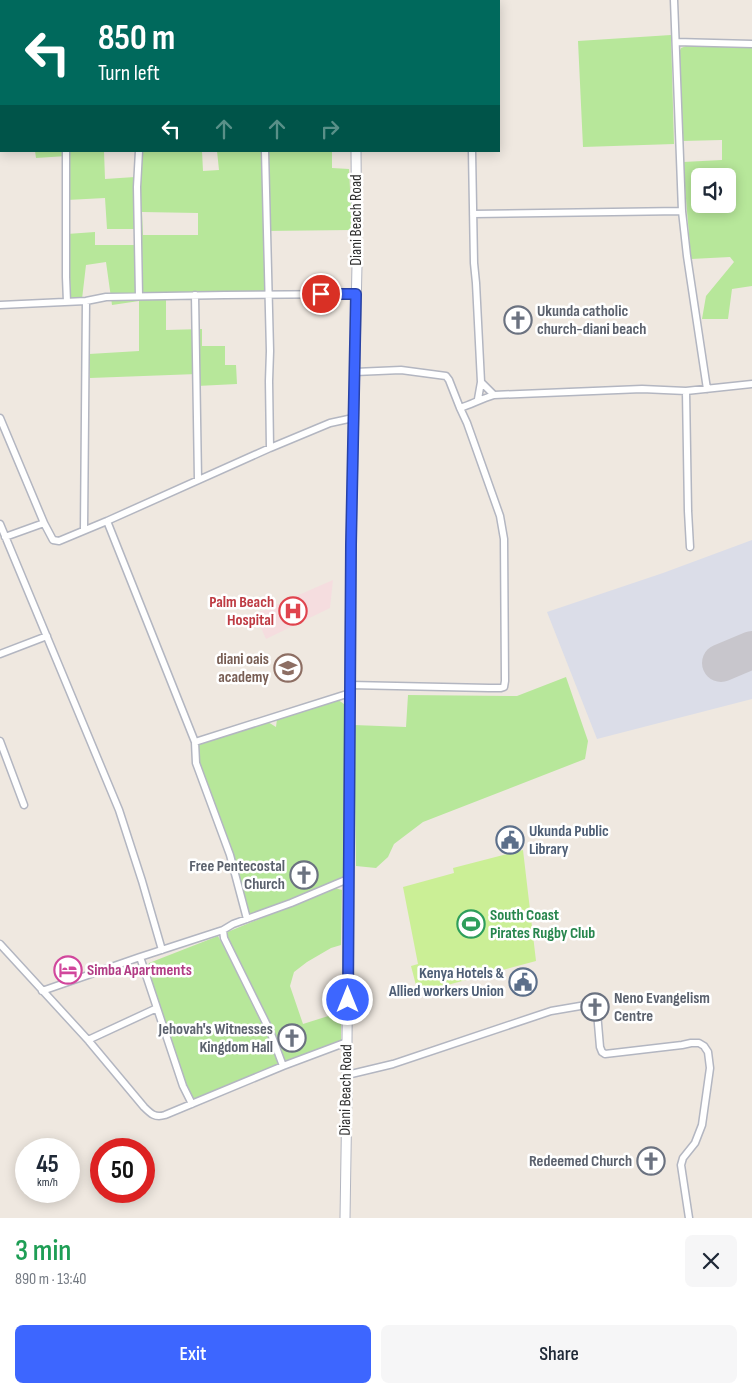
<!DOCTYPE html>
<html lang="en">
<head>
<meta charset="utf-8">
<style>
	:root { --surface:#fff; --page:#f6f6f7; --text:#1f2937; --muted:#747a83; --accent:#3d66ff }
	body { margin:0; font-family:"Sofia Sans Condensed",sans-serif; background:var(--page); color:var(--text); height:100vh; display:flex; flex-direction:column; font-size:19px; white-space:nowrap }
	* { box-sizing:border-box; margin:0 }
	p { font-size:16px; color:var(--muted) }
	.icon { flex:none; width:28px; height:28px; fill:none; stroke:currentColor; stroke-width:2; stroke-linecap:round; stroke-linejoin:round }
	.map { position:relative; height:1218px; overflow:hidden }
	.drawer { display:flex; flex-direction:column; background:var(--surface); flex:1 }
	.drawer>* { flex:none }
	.banner { position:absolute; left:0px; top:0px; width:500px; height:152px; box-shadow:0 2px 12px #0003; background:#00695c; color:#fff; overflow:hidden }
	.fabs { position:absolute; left:691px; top:168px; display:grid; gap:10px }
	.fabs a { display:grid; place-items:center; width:45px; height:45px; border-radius:8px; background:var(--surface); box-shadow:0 2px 12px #0003; font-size:25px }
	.speed { position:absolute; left:15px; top:1138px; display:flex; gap:10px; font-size:25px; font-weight:700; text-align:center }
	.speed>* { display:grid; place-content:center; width:65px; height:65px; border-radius:50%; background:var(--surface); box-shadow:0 2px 12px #0003; line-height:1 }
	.speed small { font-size:12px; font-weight:400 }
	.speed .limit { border:8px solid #d22; background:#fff; color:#111 }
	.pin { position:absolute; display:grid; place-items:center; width:42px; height:42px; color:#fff; margin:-21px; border:2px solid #fff; border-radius:50%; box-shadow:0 1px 5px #0007 }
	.me { position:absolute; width:55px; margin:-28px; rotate:0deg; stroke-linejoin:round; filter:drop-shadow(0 0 4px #0008) }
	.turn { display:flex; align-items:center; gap:18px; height:105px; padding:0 15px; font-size:22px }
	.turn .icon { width:65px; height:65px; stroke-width:2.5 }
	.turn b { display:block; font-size:35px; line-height:42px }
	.lanes { display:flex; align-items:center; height:48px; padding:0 15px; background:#0003; justify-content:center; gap:25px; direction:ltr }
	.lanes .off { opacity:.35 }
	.round { display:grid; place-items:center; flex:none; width:52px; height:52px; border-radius:8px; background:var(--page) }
	.head { display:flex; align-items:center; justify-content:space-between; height:85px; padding:0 15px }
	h1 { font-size:30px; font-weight:600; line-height:38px; color:#1e9e55 }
	.action { display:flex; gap:10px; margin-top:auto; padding:10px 15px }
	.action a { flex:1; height:58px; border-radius:8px; background:var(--accent); color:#fff; font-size:20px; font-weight:600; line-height:58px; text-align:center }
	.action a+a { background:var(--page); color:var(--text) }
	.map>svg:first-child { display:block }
	.medical { fill:#f5dddf }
	.airport { fill:#dbdde8 }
	.green { fill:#b7e79a; fill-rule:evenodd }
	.pitch { fill:#cbef96 }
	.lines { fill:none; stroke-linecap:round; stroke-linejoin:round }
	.runway { stroke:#c8c6cc; stroke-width:38 }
	.minor-casing { stroke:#b3b6c1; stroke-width:9 }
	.secondary-casing { stroke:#b3b6c1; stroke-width:11 }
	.minor { stroke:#fff; stroke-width:6 }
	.secondary { stroke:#fff; stroke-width:9 }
	.route-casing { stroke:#2842a6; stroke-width:12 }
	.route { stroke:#3d66ff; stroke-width:9 }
	.labels { text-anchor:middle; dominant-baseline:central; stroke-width:5; stroke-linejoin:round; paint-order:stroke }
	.street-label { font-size:16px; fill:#2d2d2d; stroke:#fff }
	.worship-label { font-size:16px; font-weight:bold; fill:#5b616d; stroke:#fff; text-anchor:end }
	.health-label { font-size:16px; font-weight:bold; fill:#be3a42; stroke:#fff; text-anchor:end }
	.education-label { font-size:16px; font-weight:bold; fill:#785e54; stroke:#fff; text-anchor:end }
	.service-label { font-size:16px; font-weight:bold; fill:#4e5e75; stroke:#fff; text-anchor:start }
	.leisure-label { font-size:16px; font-weight:bold; fill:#27864d; stroke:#fff; text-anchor:start }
	.hotel-label { font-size:16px; font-weight:bold; fill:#b23c85; stroke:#fff; text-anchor:start }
</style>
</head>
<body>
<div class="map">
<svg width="752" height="1218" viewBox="0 0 752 1218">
	<rect width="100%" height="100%" fill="#efe8e0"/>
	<path class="medical" d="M333 580 330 608 266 639 255 614Z"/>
	<path class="airport" d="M752 540V699L597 739 547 612 663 573Z"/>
	<path class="green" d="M0 0H73L1 1V102H0Z
		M671 35 674 144 583 147 578 41Z
		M689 45 752 47V286L732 289 728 319H702L706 296 734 262 730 257 691 259 683 162 722 160V140L682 141 678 55 681 48ZM700 176H728V204H700Z
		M35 151H104L105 179 135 177 136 151H202L203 171 219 170 217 151H332V168L349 169 352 230 264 231 265 292H166V330L202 329V346H225V365H236L237 384 197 386V374L90 378 89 354 139 351V301L112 305 106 262 86 265 82 299 71 298 67 234 95 232V245H135V229H107L105 198 67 200V156L36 158ZM142 212 198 213V235H143Z
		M566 677 588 741 585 759 423 822 394 844 388 857 376 868 356 866 354 725 406 727 408 695 517 696Z
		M337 699 344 704V878L248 916 233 854 228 846 197 761 199 744 268 722 276 727 277 719Z
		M335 888 342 890 341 945 331 948 307 962 294 972 290 986 303 1024 341 1012V1044L285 1063 274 1033 225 933Z
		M218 936 268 1032 280 1066 193 1101 185 1085 147 968 149 963Z"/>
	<path class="pitch" d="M523 850 536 961 418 993 411 966 418 964 403 887 454 873 453 868Z"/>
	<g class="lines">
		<path class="runway" d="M721 663 752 650"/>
		<g class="minor-casing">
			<path id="minor" d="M71 0V1
				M240 0V1
				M674 0 682 211 687 256 707 389
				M676 42 752 44
				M0 100H1
				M66 151V277L67 302
				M139 151 137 187 139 296
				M265 151 270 351 269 381 270 448
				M472 151 474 263 476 283 481 382 494 395 642 389 686 391 688 511 690 547
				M473 214 682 211
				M195 295 198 480
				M0 305 86 301 106 297 225 295 356 294
				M355 372 401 370 446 376 449 380 460 408
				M686 391 752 384
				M478 399 481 382
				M0 418 44 523
				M107 521 195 742
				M0 524 119 810 142 881 162 950
				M84 530 86 301
				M5 537 44 523 53 540 59 541 107 521 270 448 330 423 353 418
				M0 654 47 636
				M350 685 489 688H501L504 687 505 681 504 539 500 516 467 423 460 408C472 404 481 399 494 395
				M0 741 24 805
				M247 919 230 855 196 763 195 742 350 693
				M223 930 224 938 270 1031 283 1066
				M0 944 88 1040 144 1107C151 1114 155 1118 165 1115L283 1066 347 1042
				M42 991 140 957
				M157 1008 183 1086 192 1104
				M88 1040 157 1008 140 957 223 930 233 924 291 903 348 879
				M347 1075 393 1064 551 1011 592 1004 595 1006 597 1012 600 1047 602 1052 605 1054 682 1045 691 1043H699L704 1046 708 1052 710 1068 702 1125 695 1143 683 1158 681 1165 689 1218"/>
		</g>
		<g class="secondary-casing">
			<path id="secondary" d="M357 1V0
				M345 1218 347 1092V1042L351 545 357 265 356 151"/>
		</g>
		<use href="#minor" class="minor"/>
		<use href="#secondary" class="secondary"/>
	</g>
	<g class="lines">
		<g class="route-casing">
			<path id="route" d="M321 294H356L351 545 348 1000"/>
		</g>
		<use href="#route" class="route"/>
	</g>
	<defs>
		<g id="church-ring" transform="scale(1.4375)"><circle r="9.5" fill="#fff" stroke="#6b7280" stroke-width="1.5"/><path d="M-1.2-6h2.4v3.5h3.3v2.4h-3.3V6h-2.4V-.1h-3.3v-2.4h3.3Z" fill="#6b7280"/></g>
		<g id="hospital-ring" transform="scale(1.4375)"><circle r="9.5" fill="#fff" stroke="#e0444e" stroke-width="1.5"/><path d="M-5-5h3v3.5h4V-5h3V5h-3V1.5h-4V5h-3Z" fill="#e0444e"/></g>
		<g id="school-ring" transform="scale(1.4375)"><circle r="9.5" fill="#fff" stroke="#8d6e63" stroke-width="1.5"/><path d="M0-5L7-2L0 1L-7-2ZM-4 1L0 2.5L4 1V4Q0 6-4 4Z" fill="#8d6e63"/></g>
		<g id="civic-ring" transform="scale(1.4375)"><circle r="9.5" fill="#fff" stroke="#5c6f8a" stroke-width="1.5"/><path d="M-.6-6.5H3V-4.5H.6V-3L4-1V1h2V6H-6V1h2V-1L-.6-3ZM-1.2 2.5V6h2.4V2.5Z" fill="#5c6f8a"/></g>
		<g id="stadium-ring" transform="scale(1.4375)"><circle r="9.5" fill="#fff" stroke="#2e9e5b" stroke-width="1.5"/><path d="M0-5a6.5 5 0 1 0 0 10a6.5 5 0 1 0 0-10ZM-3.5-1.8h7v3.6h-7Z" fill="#2e9e5b"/></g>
		<g id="hotel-ring" transform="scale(1.4375)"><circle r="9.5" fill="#fff" stroke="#d1479c" stroke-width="1.5"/><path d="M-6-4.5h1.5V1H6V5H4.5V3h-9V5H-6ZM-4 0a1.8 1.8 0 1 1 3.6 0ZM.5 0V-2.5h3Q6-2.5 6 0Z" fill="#d1479c"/></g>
	</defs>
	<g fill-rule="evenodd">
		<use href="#church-ring" x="518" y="320"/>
		<use href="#hospital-ring" x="293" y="611"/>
		<use href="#school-ring" x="288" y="668"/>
		<use href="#civic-ring" x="510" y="840"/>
		<use href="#church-ring" x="304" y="875"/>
		<use href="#stadium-ring" x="471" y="924"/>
		<use href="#hotel-ring" x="68" y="970"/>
		<use href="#civic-ring" x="523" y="982"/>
		<use href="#church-ring" x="595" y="1007"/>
		<use href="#church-ring" x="292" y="1038"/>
		<use href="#church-ring" x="651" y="1161"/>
	</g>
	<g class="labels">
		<g class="street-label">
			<text transform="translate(356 220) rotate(-90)">Diani Beach Road</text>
			<text transform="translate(346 1090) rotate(-89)">Diani Beach Road</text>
		</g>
		<g class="worship-label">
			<text x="537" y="311" text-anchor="start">Ukunda catholic<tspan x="537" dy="18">church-diani beach</tspan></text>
			<text x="285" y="866">Free Pentecostal<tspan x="285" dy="18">Church</tspan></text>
			<text x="614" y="998" text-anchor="start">Neno Evangelism<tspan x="614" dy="18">Centre</tspan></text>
			<text x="273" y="1029">Jehovah's Witnesses<tspan x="273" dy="18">Kingdom Hall</tspan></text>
			<text x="632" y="1161">Redeemed Church</text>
		</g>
		<g class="health-label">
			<text x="274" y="602">Palm Beach<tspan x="274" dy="18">Hospital</tspan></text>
		</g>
		<g class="education-label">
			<text x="269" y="659">diani oais<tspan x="269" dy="18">academy</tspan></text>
		</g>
		<g class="service-label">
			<text x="529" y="831">Ukunda Public<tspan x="529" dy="18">Library</tspan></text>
			<text x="504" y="973" text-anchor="end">Kenya Hotels &amp;<tspan x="504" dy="18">Allied workers Union</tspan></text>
		</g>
		<g class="leisure-label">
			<text x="490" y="915">South Coast<tspan x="490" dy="18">Pirates Rugby Club</tspan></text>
		</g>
		<g class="hotel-label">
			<text x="87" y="970">Simba Apartments</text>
		</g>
	</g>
</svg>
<div class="fabs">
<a><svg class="icon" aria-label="sound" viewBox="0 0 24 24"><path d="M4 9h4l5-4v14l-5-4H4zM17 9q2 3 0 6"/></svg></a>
</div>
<div class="speed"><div>45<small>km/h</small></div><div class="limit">50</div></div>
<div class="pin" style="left:321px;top:294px;background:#d93025"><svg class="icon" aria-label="arrive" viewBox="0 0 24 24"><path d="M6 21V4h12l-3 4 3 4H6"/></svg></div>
<svg class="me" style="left:348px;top:1000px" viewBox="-20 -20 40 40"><circle r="17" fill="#3d66ff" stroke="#fff" stroke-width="3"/><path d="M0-11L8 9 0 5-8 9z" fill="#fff"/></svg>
<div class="banner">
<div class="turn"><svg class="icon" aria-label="left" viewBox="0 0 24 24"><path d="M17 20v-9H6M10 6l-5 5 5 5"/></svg><div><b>850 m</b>Turn left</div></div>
<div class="lanes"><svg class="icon" aria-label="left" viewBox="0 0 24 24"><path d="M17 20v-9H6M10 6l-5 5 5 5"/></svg><svg class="icon off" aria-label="ahead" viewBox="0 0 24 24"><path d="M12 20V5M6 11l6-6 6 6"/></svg><svg class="icon off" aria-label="ahead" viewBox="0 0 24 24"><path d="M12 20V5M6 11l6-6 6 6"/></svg><svg class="icon off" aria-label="right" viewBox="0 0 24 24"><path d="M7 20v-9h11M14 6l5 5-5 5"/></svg></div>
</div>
</div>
<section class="drawer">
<div class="head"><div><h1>3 min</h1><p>890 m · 13:40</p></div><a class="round"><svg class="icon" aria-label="close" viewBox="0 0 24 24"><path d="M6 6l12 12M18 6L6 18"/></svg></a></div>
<div class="action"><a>Exit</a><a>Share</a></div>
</section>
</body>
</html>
